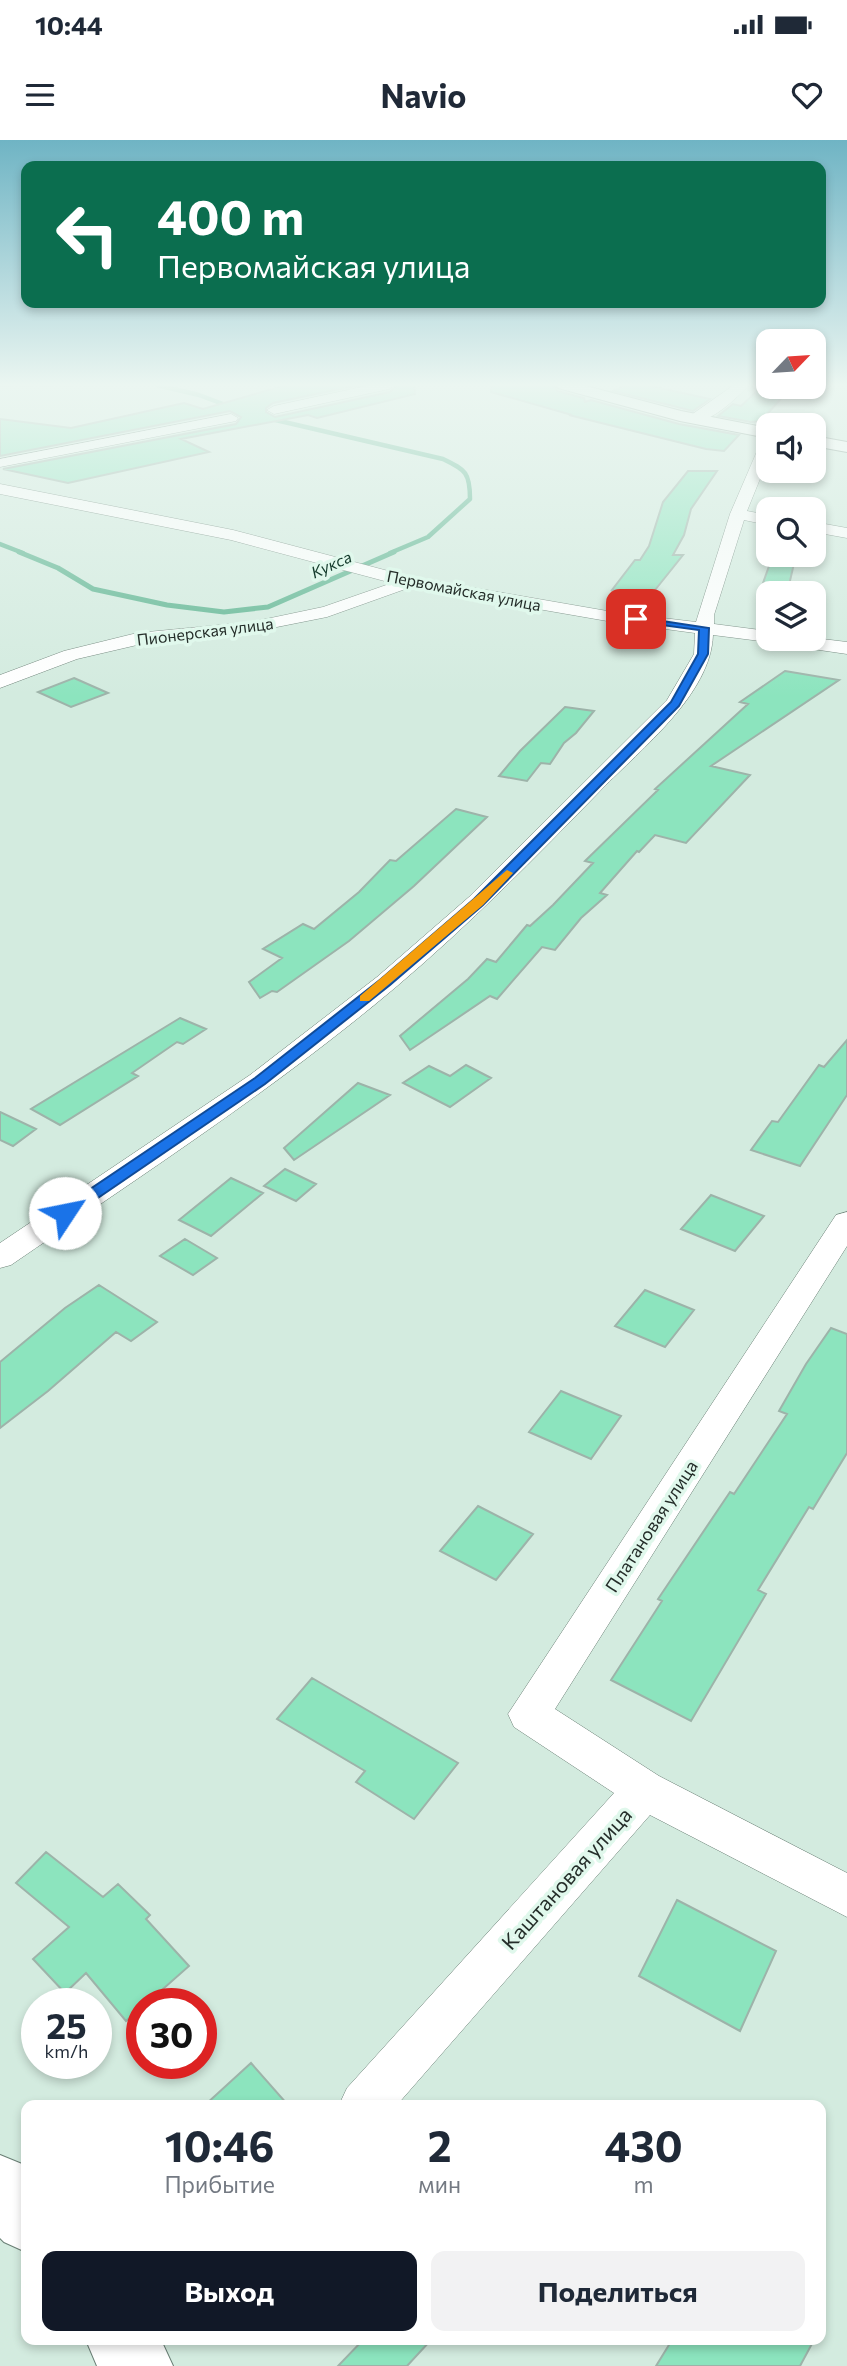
<!DOCTYPE html>
<html lang="ru">
<head>
<meta charset="utf-8">
<style>
	:root { --surface:#fff; --page:#f2f2f3; --text:#1f2937; --muted:#747a83; --accent:#111827 }
	body { margin:0; font-family:Commissioner,sans-serif; background:var(--page); color:var(--text); height:100vh; display:flex; flex-direction:column; font-size:26px; white-space:nowrap }
	* { box-sizing:border-box; margin:0 }
	p { font-size:23px; color:var(--muted) }
	.icon { flex:none; width:38px; height:38px; fill:none; stroke:currentColor; stroke-width:2; stroke-linecap:round; stroke-linejoin:round }
	.map { position:relative; flex:1; overflow:hidden }
	.drawer { position:absolute; left:21px; top:1960px; width:805px; height:245px; display:flex; flex-direction:column; background:var(--surface); border-radius:14px; box-shadow:0 4px 10px #0003 }
	.drawer>* { flex:none }
	.top-card { position:absolute; left:21px; top:21px; width:805px; height:147px; border-radius:14px; box-shadow:0 4px 10px #0003; background:#0b6e4f; color:#fff; overflow:hidden }
	.needle { width:46px; rotate:65deg }
	.controls { position:absolute; left:756px; top:189px; display:grid; gap:14px }
	.controls a { display:grid; place-items:center; width:70px; height:70px; border-radius:14px; background:var(--surface); box-shadow:0 4px 10px #0003; font-size:35px }
	.speed { position:absolute; left:21px; top:1848px; display:flex; gap:14px; font-size:35px; font-weight:700; text-align:center }
	.speed>* { display:grid; place-content:center; width:91px; height:91px; border-radius:50%; background:var(--surface); box-shadow:0 4px 10px #0003; line-height:1 }
	.speed small { font-size:18px; font-weight:400 }
	.speed .limit { border:10px solid #d22; background:#fff; color:#111 }
	.pin { position:absolute; display:grid; place-items:center; width:60px; height:60px; color:#fff; margin:-30px; border-radius:14px; box-shadow:0 4px 10px #0006 }
	.me { position:absolute; width:77px; margin:-38px; rotate:56deg; stroke-linejoin:round; filter:drop-shadow(0 0 5px #0008) }
	.turn { display:flex; align-items:center; gap:24px; height:147px; padding:0 21px; font-size:32px }
	.turn .icon { width:91px; height:91px; stroke-width:2.5 }
	.turn b { display:block; font-size:49px; line-height:60px }
	.eta { display:flex; justify-content:space-evenly; align-items:center; height:119px; text-align:center }
	.eta b { font-size:42px; font-weight:700; line-height:49px }
	.primary-button { display:flex; gap:14px; margin-top:auto; padding:14px 21px }
	.primary-button a { flex:1; height:80px; border-radius:14px; background:var(--accent); color:#fff; font-size:28px; font-weight:700; line-height:80px; text-align:center }
	.primary-button a+a { background:var(--page); color:var(--text) }
	.status { display:flex; justify-content:space-between; align-items:center; height:49px; padding:0 35px; background:var(--surface); direction:ltr }
	.status svg { height:19px; fill:currentColor }
	header { display:flex; justify-content:space-between; align-items:center; height:91px; padding:0 21px; background:var(--surface); font-size:32px; font-weight:700 }
	.map>svg:first-child { display:block }
	.lines { fill:none; stroke-linecap:round; stroke-linejoin:round }
	.stream-far1 { stroke:#5bb38f; stroke-width:4.5 }
	.stream { stroke:#5bb38f; stroke-width:5 }
	.building { fill:#8ce4be; stroke:#9db3a9; stroke-width:2 }
	.street-casing { stroke:#6a7f75; stroke-width:1 }
	.secondary-casing { stroke:#6a7f75; stroke-width:2 }
	.path { stroke:#7c8d85; stroke-width:2; stroke-dasharray:2.5 2.5; stroke-linecap:butt }
	.street { fill:#fff; fill-rule:evenodd }
	.secondary { fill:#fff; fill-rule:evenodd }
	.route { fill:#1a73e8; stroke:#114b97; stroke-width:2 }
	.slow { fill:#f59e0b }
	.labels { text-anchor:middle; dominant-baseline:central; stroke-width:7; stroke-linejoin:round; paint-order:stroke }
	.far-water-label { font-size:16px; font-style:italic; fill:#133a2b; stroke:#e0f8ec }
	.far-street-label { font-size:16px; fill:#242d29; stroke:#e0f8ec }
	.street-label { font-size:18px; fill:#242d29; stroke:#e0f8ec }
	.near-street-label { font-size:21px; fill:#242d29; stroke:#e0f8ec }
</style>
</head>
<body>
<div class="status"><b>10:44</b><svg viewBox="0 0 49 12"><path d="M0 12V9h3v3zM5 12V6h3v6zM10 12V3h3v9zM15 12V0h3v12zM26 1h20v11H26zM47 4h2v5h-2z"/></svg></div>
<header><svg class="icon" aria-label="menu" viewBox="0 0 24 24"><path d="M4 6h16M4 12h16M4 18h16"/></svg>Navio<svg class="icon" aria-label="heart" viewBox="0 0 24 24"><path d="M12 20l-8-8c-3-5 5-10 8-4 3-6 11-1 8 4z"/></svg></header>
<div class="map">
<svg width="847" height="2226" viewBox="0 0 847 2226">
	<rect width="100%" height="100%" fill="#d3ebdf"/>
	<g class="lines">
		<path class="stream-far1" d="M157 245 199 255 231 267
			M267 278 443 319C466 330 470 333 470 359L428 397 390 413
			M0 404 23 413"/>
		<path class="stream" d="M19 412 58 428 93 449 167 465 224 472 268 467 394 412"/>
	</g>
	<path class="building" d="M286 245H359L273 263 266 268V272L275 277 390 252 398 245H414L415 254 317 278 308 275 181 299 209 312 68 343 3 329 236 284 241 277 230 271 0 316V279L71 288 184 263 203 269Z
		M492 245H553L557 251 584 258 585 262 591 260 679 284 739 295 724 311 706 309 569 275H572L491 252Z
		M627 245H646L710 259 693 271 613 251Z
		M757 251 785 254 761 281 751 282 718 276 733 264 741 266Z
		M688 331H717L691 369 684 395 673 415H683L651 455 612 450 635 420H640L649 406 663 362Z
		M773 415H796L789 445 763 443Z
		M785 531 839 540 711 626 750 635 686 703 655 695 639 712 637 711 600 753 607 755 581 778 555 810 542 807 497 859 490 856 410 910 400 896 468 839 487 819 496 822 527 785 530 786 553 765 593 723 585 721 658 650 655 649 748 564 740 562Z
		M74 538 108 553 71 567 38 552Z
		M565 567 594 571 576 593 564 603 550 624 541 623 527 641 499 636 520 611Z
		M456 669 487 677 414 746 349 801 277 852 272 851 260 858 249 842 282 818 263 809 303 784 314 789 359 752 390 720 396 721Z
		M180 878 206 889 183 904 177 902 132 933 138 936 60 985 31 969Z
		M847 900V955L800 1026 751 1010 772 981 778 982 819 925 824 927Z
		M466 925 491 938 450 967 403 943 429 926 450 936Z
		M358 943 390 955 294 1020 284 1008Z
		M0 972 36 989 13 1006 0 1000Z
		M285 1029 316 1044 296 1061 264 1046Z
		M231 1038 263 1053 211 1096 179 1080Z
		M711 1055 764 1076 735 1111 681 1089Z
		M185 1099 217 1118 193 1135 160 1116Z
		M99 1145 157 1182 131 1201 116 1192 48 1251 0 1288V1222L65 1168Z
		M645 1150 694 1170 665 1207 615 1186Z
		M831 1188 847 1194V1313L813 1369 809 1367 758 1450 766 1454 691 1581 611 1540 662 1461 658 1459 730 1352 734 1354 787 1274 779 1271 806 1224Z
		M561 1251 621 1276 591 1319 529 1292Z
		M478 1366 533 1394 496 1440 440 1411Z
		M312 1538 458 1623 414 1679 356 1642 365 1631 277 1579Z
		M46 1712 103 1757 118 1744 150 1775 146 1779 189 1826 146 1864H142V1867L126 1881 86 1833 65 1853 33 1819 69 1787 16 1743Z
		M677 1760 776 1811 740 1891 639 1836Z
		M251 1923 288 1965H205Z
		M363 2200H431L407 2226H338Z
		M672 2200H814L800 2226H656Z"/>
	<g class="lines">
		<g class="street-casing">
			<path id="street" d="M371 245H396L389 249 274 274 267 270 274 266Z
				M734 245H749C737 258 709 285 690 282V276Z
				M231 274 238 278 236 281 0 327V319Z
				M768 298V319L747 371 768 375V385L744 380 714 475V484L768 491V499L775 500 768 502 713 495C711 554 641 609 602 649 535 718 469 785 396 847 275 949 142 1035 11 1125L0 1128V1103L250 935 377 837 469 757 667 560 694 514 695 493 613 482 411 447 327 477 252 492 137 505 77 519 0 548V535L64 511 137 493 252 482 323 467 392 443 231 400 0 354V344L233 390 411 437 613 472 696 482 730 374 761 302Z
				M814 382 847 388V398L814 392Z
				M814 498 847 502V514L785 505 776 499Z
				M847 1072V1106L555 1569 659 1636 847 1733V1777L650 1675 397 1965H339L347 1948 614 1653 514 1587 508 1574 836 1075Z"/>
		</g>
		<g class="secondary-casing">
			<path id="secondary" d="M556 245H582L681 271 768 288V298L680 281 558 248Z
				M814 296 847 302V312L814 306Z
				M0 2015 22 2024 26 2029V2112L4 2102 0 2098Z
				M86 2200H161L173 2226H97Z"/>
		</g>
		<path class="path" d="M0 246 128 245"/>
		<use href="#street" class="street"/>
		<use href="#secondary" class="secondary"/>
	</g>
	<linearGradient id="sky" x2="0" y2="1"><stop stop-color="#6fb4c4"/><stop offset="0.44" stop-color="#ebf6f1"/><stop offset="1" stop-color="#ebf6f1" stop-opacity="0"/></linearGradient>
	<rect width="847" height="556" fill="url(#sky)"/>
	<path class="route" d="M636 477 709 488 708 514 679 566 483 765 390 845 265 944 70 1077H59L57 1073 59 1070 255 938 381 839 474 759 671 562 698 514 699 490 632 481V477Z"/>
	<path class="slow" d="M507 730 513 733 483 765 369 861H360V856Z"/>
	<g class="labels">
		<g class="far-water-label">
			<text transform="translate(331 424) rotate(-24)">Кукса</text>
		</g>
		<g class="far-street-label">
			<text transform="translate(464 450) rotate(11)">Первомайская улица</text>
			<text transform="translate(205 491) rotate(-7)">Пионерская улица</text>
		</g>
		<g class="street-label">
			<text transform="translate(651 1386) rotate(-57)">Платановая улица</text>
		</g>
		<g class="near-street-label">
			<text transform="translate(566 1738) rotate(-48)">Каштановая улица</text>
		</g>
	</g>
</svg>
<div class="controls">
<a><svg class="needle" viewBox="-14 -14 28 28"><path d="M0-13l5 13h-10z" fill="#e53935"/><path d="M0 13l5-13h-10z" fill="#747a83"/></svg></a>
<a><svg class="icon" aria-label="sound" viewBox="0 0 24 24"><path d="M4 9h4l5-4v14l-5-4H4zM17 9q2 3 0 6"/></svg></a>
<a><svg class="icon" aria-label="search" viewBox="0 0 24 24"><circle cx="10" cy="10" r="6"/><path d="M15 15l6 6"/></svg></a>
<a><svg class="icon" aria-label="layers" viewBox="0 0 24 24"><path d="M12 4l9 5-9 5-9-5zM3 14l9 5 9-5"/></svg></a>
</div>
<div class="speed"><div>25<small>km/h</small></div><div class="limit">30</div></div>
<div class="pin" style="left:636px;top:479px;background:#d93025"><svg class="icon" aria-label="arrive" viewBox="0 0 24 24"><path d="M6 21V4h12l-3 4 3 4H6"/></svg></div>
<svg class="me" style="left:65px;top:1073px" viewBox="-20 -20 40 40"><circle r="19" fill="#fff"/><path d="M0-13L10 11 0 6-10 11z" fill="#1a73e8"/></svg>
<div class="top-card">
<div class="turn"><svg class="icon" aria-label="left" viewBox="0 0 24 24"><path d="M17 20v-9H6M10 6l-5 5 5 5"/></svg><div><b>400 m</b>Первомайская улица</div></div>
</div>
<section class="drawer">
<div class="eta">
<div><b>10:46</b><p>Прибытие</p></div>
<div><b>2</b><p>мин</p></div>
<div><b>430</b><p>m</p></div>
</div>
<div class="primary-button"><a>Выход</a><a>Поделиться</a></div>
</section>
</div>
</body>
</html>
